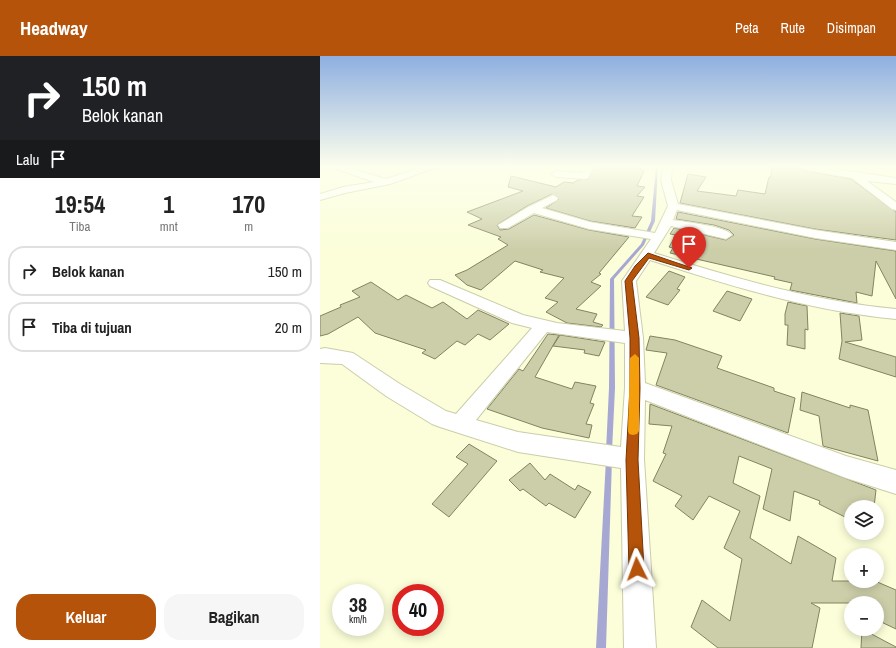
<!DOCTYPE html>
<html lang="id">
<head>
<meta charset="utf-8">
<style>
	:root { --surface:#fff; --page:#f6f6f6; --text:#222; --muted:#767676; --line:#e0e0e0; --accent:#b45309 }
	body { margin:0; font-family:"Archivo Narrow",sans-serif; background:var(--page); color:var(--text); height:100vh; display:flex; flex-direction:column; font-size:15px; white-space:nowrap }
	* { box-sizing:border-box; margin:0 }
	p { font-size:13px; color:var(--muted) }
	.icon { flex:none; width:22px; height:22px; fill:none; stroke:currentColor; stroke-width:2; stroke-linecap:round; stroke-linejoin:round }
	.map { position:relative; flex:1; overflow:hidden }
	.sheet { display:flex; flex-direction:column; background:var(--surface); width:320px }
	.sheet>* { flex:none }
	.top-card { background:#202124; color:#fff; overflow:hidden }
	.fabs { position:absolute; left:524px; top:444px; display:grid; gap:8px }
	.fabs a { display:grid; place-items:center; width:40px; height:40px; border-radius:50%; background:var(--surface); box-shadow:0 2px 10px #0003; font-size:20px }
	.speed { position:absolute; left:12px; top:528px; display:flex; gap:8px; font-size:20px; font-weight:700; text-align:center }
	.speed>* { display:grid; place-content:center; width:52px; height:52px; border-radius:50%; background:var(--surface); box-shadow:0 2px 10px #0003; line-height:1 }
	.speed small { font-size:10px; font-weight:400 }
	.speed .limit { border:6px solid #d22; background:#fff; color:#111 }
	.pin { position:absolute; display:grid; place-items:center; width:34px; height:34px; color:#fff; margin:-41px -17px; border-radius:50% 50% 50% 0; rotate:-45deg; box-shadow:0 0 4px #0007 }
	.pin .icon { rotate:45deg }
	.me { position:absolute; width:44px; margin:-22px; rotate:357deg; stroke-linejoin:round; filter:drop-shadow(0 0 3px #0008) }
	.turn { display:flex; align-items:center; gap:14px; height:84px; padding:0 16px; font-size:18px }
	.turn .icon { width:52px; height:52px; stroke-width:2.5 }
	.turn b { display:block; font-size:28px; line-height:34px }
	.then { display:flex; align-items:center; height:38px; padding:0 16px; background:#0003; gap:8px; font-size:15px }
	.eta { display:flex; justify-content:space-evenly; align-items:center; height:68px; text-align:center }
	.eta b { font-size:24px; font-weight:700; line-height:28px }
	.cta { display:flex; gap:8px; margin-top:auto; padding:8px 16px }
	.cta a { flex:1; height:46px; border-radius:16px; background:var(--accent); color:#fff; font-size:16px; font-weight:700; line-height:46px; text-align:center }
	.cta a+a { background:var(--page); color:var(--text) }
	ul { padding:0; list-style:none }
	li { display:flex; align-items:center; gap:12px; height:50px; margin:0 8px 6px; padding:0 8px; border:2px solid var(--line); border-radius:16px }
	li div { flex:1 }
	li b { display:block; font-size:15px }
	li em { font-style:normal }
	header { display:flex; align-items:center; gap:24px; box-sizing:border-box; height:56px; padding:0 20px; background:var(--accent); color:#fff }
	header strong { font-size:19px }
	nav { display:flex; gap:22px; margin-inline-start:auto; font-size:14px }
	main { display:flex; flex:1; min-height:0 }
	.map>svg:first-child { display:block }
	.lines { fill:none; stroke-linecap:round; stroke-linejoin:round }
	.stream { fill:#a7a7d3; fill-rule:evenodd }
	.building { fill:#cccea9; stroke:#828461 }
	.minor-casing { stroke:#cbcda9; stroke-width:2 }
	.minor { fill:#fff; fill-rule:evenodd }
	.route { fill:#b45309; stroke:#753606 }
	.slow { fill:#f59e0b }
</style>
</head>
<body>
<header>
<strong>Headway</strong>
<nav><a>Peta</a><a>Rute</a><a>Disimpan</a></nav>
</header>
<main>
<section class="sheet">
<div class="top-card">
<div class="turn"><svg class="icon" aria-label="right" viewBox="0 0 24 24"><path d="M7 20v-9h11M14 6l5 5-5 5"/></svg><div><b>150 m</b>Belok kanan</div></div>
<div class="then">Lalu<svg class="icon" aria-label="arrive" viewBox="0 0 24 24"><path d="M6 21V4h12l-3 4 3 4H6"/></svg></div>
</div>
<div class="eta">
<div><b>19:54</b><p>Tiba</p></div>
<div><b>1</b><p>mnt</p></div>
<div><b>170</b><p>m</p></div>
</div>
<ul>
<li><svg class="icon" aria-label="right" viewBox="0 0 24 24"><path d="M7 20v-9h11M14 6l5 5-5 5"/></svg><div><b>Belok kanan</b></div><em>150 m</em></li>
<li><svg class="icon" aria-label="arrive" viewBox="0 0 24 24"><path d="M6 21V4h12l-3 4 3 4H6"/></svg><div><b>Tiba di tujuan</b></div><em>20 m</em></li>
</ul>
<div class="cta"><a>Keluar</a><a>Bagikan</a></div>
</section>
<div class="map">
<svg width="576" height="592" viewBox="0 0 576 592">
	<rect width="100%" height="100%" fill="#fbfed8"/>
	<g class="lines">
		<path class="stream" d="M336 111H338L335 165 324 189 294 223 295 332 292 395 291 397 289 398 287 397 286 395 289 332 290 223 321 188 331 165Z
			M289 400 291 401 292 403 286 592H276L286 403 287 401Z"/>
	</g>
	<path class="building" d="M274 111H322L321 114 324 115 317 130 325 131 317 140 324 141 312 160 322 161 315 172 270 165 226 152 239 143 232 138 207 150 177 169 180 174 189 173 214 159 269 174 309 181 279 217 281 218 271 226 281 230 256 253 277 258 273 266 283 269 281 271 247 267 226 256 238 246 225 242 244 222 220 216 223 214 195 205 161 234 147 229 135 219 147 214 188 189 178 183 181 181 148 169 162 163 147 156 203 135 188 131 191 120 236 131 244 126 253 127 258 124 268 123Z
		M452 111H481L486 115 531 123 576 156V184L495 173 360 147 368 118 386 121 377 135 416 140 418 134 445 138 449 121H451Z
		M358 156 495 183 576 195V243L556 205 552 240 536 236 537 247 470 234 472 227 454 223 455 221 350 197 353 192 349 191 356 179 350 178 354 172 406 184 414 179 409 174 394 169 356 163Z
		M349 215 365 221 357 233 360 234 348 249 326 241Z
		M51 226 78 244 86 239 112 252 123 246 147 263 158 254 189 268 170 284 158 278 145 289 137 285 115 303 102 297 106 294 55 277 38 261 8 278 0 280V260L21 251 20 249 40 241 32 235Z
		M407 235 432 243 420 265 393 255Z
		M468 246 487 250 488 274 485 273V293L467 289 468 269H465V258Z
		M520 257 539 260 542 284 525 286 576 301V321L519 303 522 285Z
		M228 278 239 279 215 321 252 333 255 326 276 330 270 347 274 348 266 368 272 369 269 382 222 372 167 353 199 313 203 315Z
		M240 279 285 286 279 300 264 297 265 294 233 290Z
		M330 280 355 284 402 300 397 312 454 332V335L475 342 468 377 336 329 347 297 326 294Z
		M482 336 530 352V349L548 354 558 405 503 390 499 360 480 354Z
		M330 348 556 434 554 451H531V464L499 448 500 445 474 435 470 465 443 453 452 413 419 400 413 427 440 440 430 482 471 508 478 480 516 502 512 525H555L576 534V573L557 564V547H491L500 552 492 592H398L371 571 382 544 410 565 422 503 404 492 420 455 389 440 373 464 355 450 362 440 333 425 346 398 343 397 352 370 329 368Z
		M149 388 177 405 129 461 112 448 148 408 136 401Z
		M210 407 225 424 230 418 255 434 258 429 271 436 255 462 229 447 226 450 203 433 200 435 189 424Z
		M542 573 576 591V592H541Z"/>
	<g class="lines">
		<g class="minor-casing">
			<path id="minor" d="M11 111H26L66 123 103 111H117L70 128 25 137 0 144V138L23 131 54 126Z
				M264 111H273L268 122 265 123 236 121 231 118 236 115 262 117Z
				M343 111H352L351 124 358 148 495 174 576 186V194L495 182 357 154 353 164C365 166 406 170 412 179L406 183 351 170 334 197C414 222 492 245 576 253V263C491 255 411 230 330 204L316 225 323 282 325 327 526 400 576 414V438L526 422 325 344 324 403 336 592H304L301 412 198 396 120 371 112 368 66 340 22 308 0 307V293L5 292 33 297 80 328 126 355 136 358 212 272 192 267 110 230 108 227 110 224H120L203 259 237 267 305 275 302 225 331 183 269 173 214 157 188 172H180L178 169 208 151 233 139 238 142 237 144 222 152 270 166 335 177 348 150 341 124ZM227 276 305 287V332L301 391 198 376 156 364Z
				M482 111H503L576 122V128L547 125 576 146V154L572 153 532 122 486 114Z"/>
		</g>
		<use href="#minor" class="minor"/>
	</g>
	<linearGradient id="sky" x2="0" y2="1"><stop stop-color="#8eafe0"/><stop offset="0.57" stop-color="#fdffed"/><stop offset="1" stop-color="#fdffed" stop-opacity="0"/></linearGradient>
	<rect width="576" height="194" fill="url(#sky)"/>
	<path class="route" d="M328 197 372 212 369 214 329 202 312 225 319 282 320 332 318 404 324 513 322 519 317 521 312 519 309 513 306 404 310 332V282L305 225 315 210Z"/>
	<path class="slow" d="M315 298 319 302V375L317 378 313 379 309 378 308 375 310 302Z"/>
</svg>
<div class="fabs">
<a><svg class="icon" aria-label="layers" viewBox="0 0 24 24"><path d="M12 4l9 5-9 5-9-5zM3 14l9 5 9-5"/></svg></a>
<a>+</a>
<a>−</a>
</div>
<div class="speed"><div>38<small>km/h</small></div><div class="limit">40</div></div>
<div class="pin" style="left:369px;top:212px;background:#d93025"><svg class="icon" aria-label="arrive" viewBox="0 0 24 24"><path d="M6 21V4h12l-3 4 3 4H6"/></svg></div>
<svg class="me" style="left:317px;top:513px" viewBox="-20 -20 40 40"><path d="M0-17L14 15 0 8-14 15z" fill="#b45309" stroke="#fff" stroke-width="4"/></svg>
</div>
</main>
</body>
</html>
